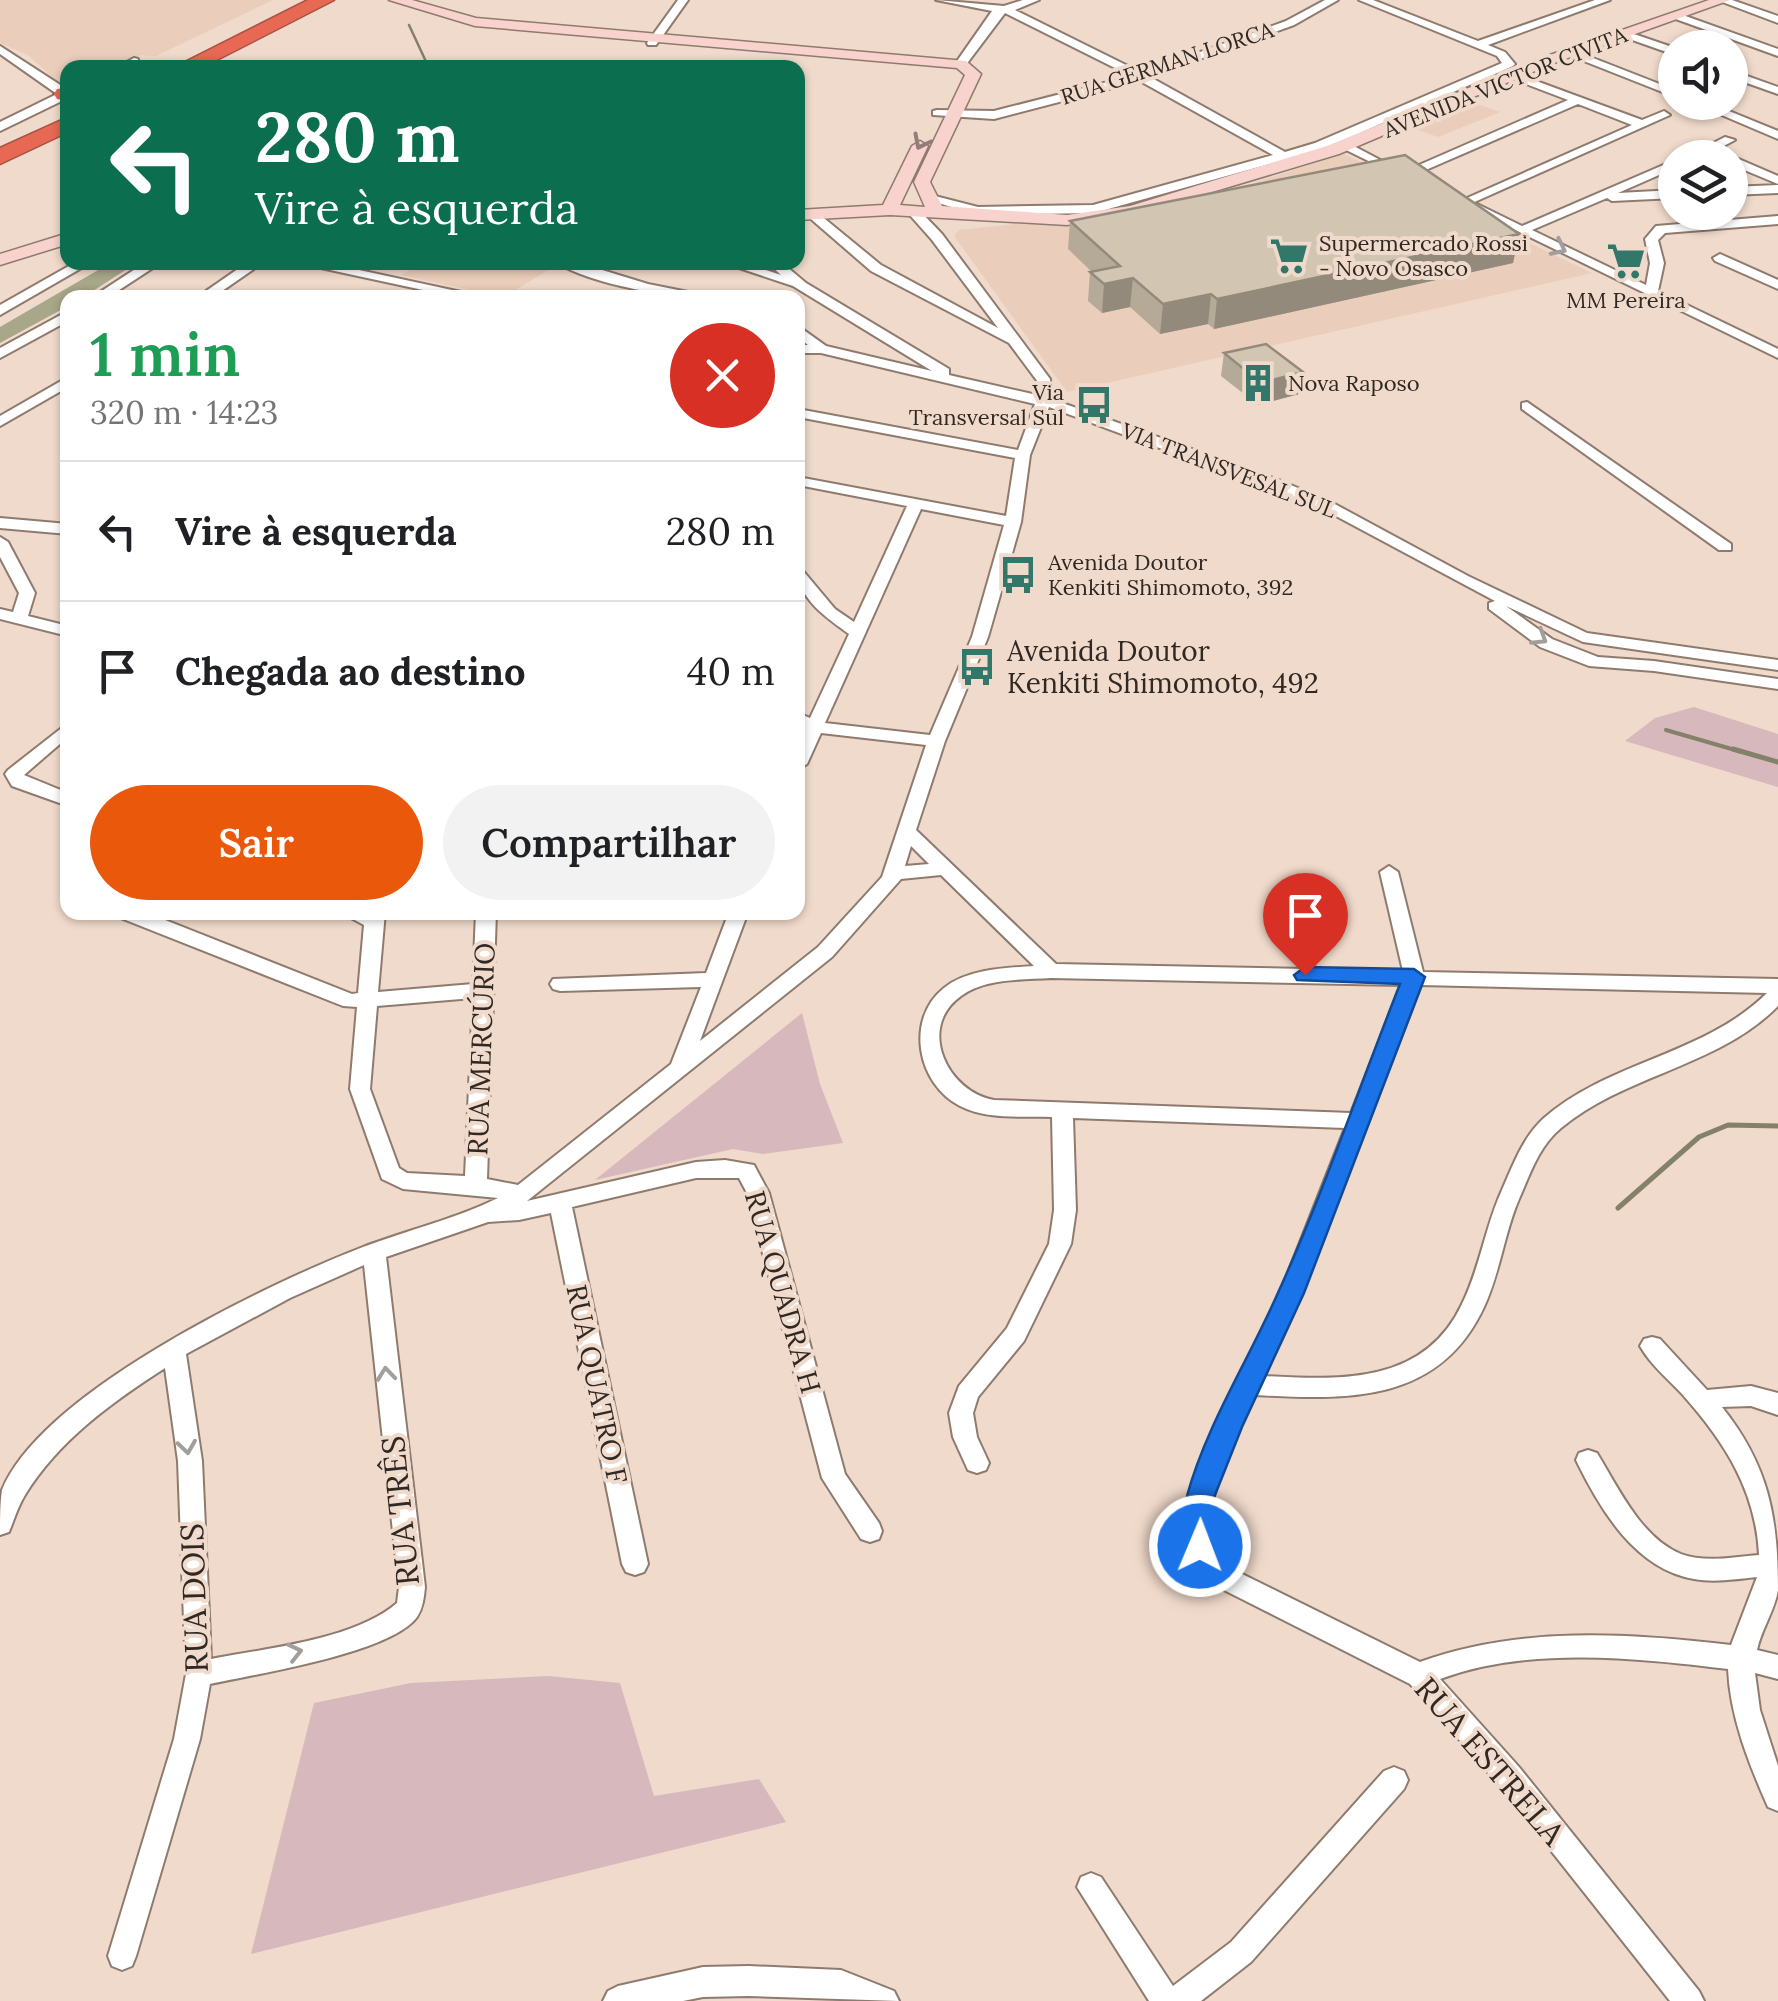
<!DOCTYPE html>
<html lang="pt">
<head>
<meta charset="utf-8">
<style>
	:root { --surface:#fff; --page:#f2f2f2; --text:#202124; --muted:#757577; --line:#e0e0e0; --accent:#ea580c }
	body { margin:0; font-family:Lora,serif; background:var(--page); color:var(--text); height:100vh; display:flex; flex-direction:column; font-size:38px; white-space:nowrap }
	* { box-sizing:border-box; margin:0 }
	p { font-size:32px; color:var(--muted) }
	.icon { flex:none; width:55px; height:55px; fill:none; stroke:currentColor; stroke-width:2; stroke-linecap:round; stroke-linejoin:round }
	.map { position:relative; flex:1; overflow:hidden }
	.panel { position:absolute; left:60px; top:290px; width:745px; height:630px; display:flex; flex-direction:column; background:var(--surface); border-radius:20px; box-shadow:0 2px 8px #0004 }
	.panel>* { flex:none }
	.banner { position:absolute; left:60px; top:60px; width:745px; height:210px; border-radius:20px; box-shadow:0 2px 8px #0004; background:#0b6e4f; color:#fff; overflow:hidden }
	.tools { position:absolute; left:1658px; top:30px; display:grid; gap:20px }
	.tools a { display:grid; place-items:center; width:90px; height:90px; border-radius:50%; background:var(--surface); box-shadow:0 2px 8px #0004; font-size:50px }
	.pin { position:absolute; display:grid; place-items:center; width:85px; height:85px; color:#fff; margin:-102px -42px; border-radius:50% 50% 50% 0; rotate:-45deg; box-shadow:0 0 10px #0007 }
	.pin .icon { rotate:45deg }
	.me { position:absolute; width:110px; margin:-55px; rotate:1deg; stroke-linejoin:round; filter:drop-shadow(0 0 8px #0008) }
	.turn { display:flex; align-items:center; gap:35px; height:210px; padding:0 30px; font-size:45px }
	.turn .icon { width:130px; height:130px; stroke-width:2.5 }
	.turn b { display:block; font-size:70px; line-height:85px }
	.round { display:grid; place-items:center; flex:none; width:105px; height:105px; border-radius:52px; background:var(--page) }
	.headline { display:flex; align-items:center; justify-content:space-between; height:170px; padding:0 30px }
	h1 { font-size:60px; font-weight:600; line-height:75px; color:#1e9e55 }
	.action { display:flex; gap:20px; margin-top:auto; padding:20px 30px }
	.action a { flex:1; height:115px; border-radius:60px; background:var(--accent); color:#fff; font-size:40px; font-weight:600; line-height:115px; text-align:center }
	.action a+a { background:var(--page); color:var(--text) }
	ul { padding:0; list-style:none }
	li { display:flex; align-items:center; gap:30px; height:140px; padding:0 30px; border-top:2px solid var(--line) }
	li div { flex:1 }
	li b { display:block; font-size:38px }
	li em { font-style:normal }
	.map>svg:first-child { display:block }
	.built { fill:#eacdba }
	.green { fill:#d6b8bd }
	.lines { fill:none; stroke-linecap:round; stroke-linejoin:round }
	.stream-far2 { stroke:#84816a; stroke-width:2.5 }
	.stream-far1 { stroke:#84816a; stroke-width:4 }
	.stream { stroke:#84816a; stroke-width:5 }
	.river { fill:#a8a789; fill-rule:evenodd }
	.street-casing { stroke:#8e7b6e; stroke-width:4 }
	.secondary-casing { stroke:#8e7b6e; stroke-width:3 }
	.highway-casing { stroke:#a75243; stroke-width:3 }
	.street { fill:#fff; fill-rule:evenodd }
	.secondary { fill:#f8d2cc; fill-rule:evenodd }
	.highway { fill:#e76954; fill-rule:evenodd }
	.wall { fill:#b5a998 }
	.shaded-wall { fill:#938a7c }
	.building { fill:#d2c5b1; stroke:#938a7c; stroke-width:2.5 }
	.oneway { stroke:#947d78 }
	.oneway2 { stroke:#a29e9c }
	.route { fill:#1a73e8; stroke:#114b97; stroke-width:2.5 }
	.labels { text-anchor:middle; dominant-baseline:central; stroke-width:8; stroke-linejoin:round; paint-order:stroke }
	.far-street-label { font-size:22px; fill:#302823; stroke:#f0dacb }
	.far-poi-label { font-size:22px; fill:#302823; stroke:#f0dacb; text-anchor:start }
	.poi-label { font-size:28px; fill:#302823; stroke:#f0dacb; text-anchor:start }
	.street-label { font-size:28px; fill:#302823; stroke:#f0dacb }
	.near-street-label { font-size:32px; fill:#302823; stroke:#f0dacb }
</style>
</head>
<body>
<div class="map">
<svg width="1778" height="2001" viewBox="0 0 1778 2001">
	<rect width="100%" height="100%" fill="#f0dacb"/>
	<path class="built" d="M0 0H273L156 56 140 55 113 67 68 68 65 89 28 55 0 43Z
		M1466 100 1500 112 1438 137 1407 126Z
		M1344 154 1592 273 1067 392 954 236 959 230 1026 223H1102L1218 194Z
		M544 263 555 266 504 297 400 275 425 263Z"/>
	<path class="green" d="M1694 707 1778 734V787L1625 741 1655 718Z
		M802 1013 820 1084 843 1143 763 1154 733 1149 595 1180Z
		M548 1676 620 1683 654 1796 759 1779 786 1822 251 1954 314 1703 411 1683Z"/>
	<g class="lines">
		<path class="stream-far2" d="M409 25 429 68"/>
		<path class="stream-far1" d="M1666 730 1742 752"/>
		<path class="stream" d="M1733 749 1778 762
			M1618 1208 1699 1137 1728 1125 1778 1126"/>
		<path class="river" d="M112 262H138L82 298H68V306L0 343V327Z"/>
		<g class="street-casing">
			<path id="street" d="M678 0H688L656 45H648L647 43Z
				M936 0 1004 6 1023 0H1039L1015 10 1142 73 1286 21 1325 0H1338L1294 25 1150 77 1285 152 1315 143 1502 63 1497 56 1359 0H1373L1478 41 1595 0H1610L1488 45 1505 52 1515 64 1513 66 1323 149 1094 213 978 215 925 199 931 195 978 207 1093 205 1273 155 1140 81 994 119 933 115V111L937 110 994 111 1131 76 1005 13 965 66H957L955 64 992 11Z
				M1717 0H1732L1778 16V23Z
				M1677 13 1778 49V56L1673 18 1672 16Z
				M1625 31 1675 48V55L1621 36 1620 34Z
				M0 46 68 90V98L0 131V122L57 94 0 54Z
				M1570 49 1675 90V97L1566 54 1564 52Z
				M134 58 138 59V63L130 68H116Z
				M1730 70 1778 87V94L1730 77Z
				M1512 72 1642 120 1664 111 1670 115 1470 204H1477L1522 226 1675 160V168L1618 193 1675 190V198L1612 201 1607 198 1532 230 1646 285 1650 263 1645 239 1656 226 1778 216V224L1665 233 1658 240 1664 263 1658 291 1778 349V358L1458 202 1632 125 1578 104 1405 179 1338 146 1348 143 1403 172 1568 100 1508 77 1506 75Z
				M1691 102H1707L1778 131V139Z
				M1725 137 1735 140 1701 158H1684Z
				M1734 157 1778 176V184L1730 164V158H1726Z
				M1778 185V193L1730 195V187Z
				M909 208H917L942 234 1050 379 1051 399 1279 480 1331 502 1468 576 1587 633 1778 660V670L1583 642 1506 606 1552 639 1598 657 1654 661 1778 679V689L1654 671 1589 666 1540 647 1489 609V603L1495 601 1321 508 1049 407 1030 455 1021 522 988 637 945 741 916 830 1056 964 1403 971 1380 872 1389 866 1398 872 1423 972 1778 979V1006C1718 1067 1626 1074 1561 1128 1539 1146 1530 1174 1519 1199 1504 1234 1500 1273 1484 1307 1439 1404 1347 1400 1255 1395 1231 1445 1197 1503 1217 1559L1232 1569 1420 1662C1520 1626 1627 1633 1731 1645L1757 1577C1737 1579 1714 1583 1694 1579 1635 1569 1600 1509 1576 1460L1579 1453 1588 1450 1597 1453C1618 1487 1641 1538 1681 1554 1705 1563 1734 1557 1759 1555 1756 1490 1724 1441 1682 1394 1668 1379 1650 1364 1640 1346L1644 1339 1652 1337 1660 1339 1707 1390 1751 1386 1778 1393V1415L1751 1406 1722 1407C1768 1465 1778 1515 1778 1590 1775 1610 1761 1630 1757 1650L1778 1655V1679L1755 1673 1760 1710 1778 1766V1811L1768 1807C1749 1764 1730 1717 1728 1669 1636 1658 1529 1646 1440 1679L1519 1767 1699 1991 1704 2001H1670L1499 1785 1410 1684 1214 1585 1198 1574 1187 1546 1184 1523 1189 1495 1216 1427 1280 1293 1345 1128 1073 1118 1076 1210 1071 1244 1024 1341 978 1397 973 1413 977 1437 989 1463 986 1470 977 1473 968 1470 953 1437 949 1413 959 1386 1007 1328 1049 1244 1054 1210 1052 1117C1022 1116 987 1120 960 1106 917 1084 905 1019 944 988 968 969 1005 968 1034 966L941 875 901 879 832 957 527 1201 696 1162 725 1160 754 1165 769 1193 845 1474 879 1523 882 1531 879 1539 870 1542 861 1539 822 1478 747 1193 739 1178H696L572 1207 648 1564 644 1572 635 1575 626 1572 622 1564 551 1213 519 1220 488 1222 386 1257 425 1587C424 1597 423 1608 417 1617 391 1653 256 1674 210 1684L200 1739 136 1956 132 1966 122 1970 112 1966 108 1956 174 1739 186 1674 178 1461 165 1368C112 1402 58 1441 25 1495 18 1506 14 1520 9 1532L0 1535C0 1521 0 1503 2 1490 42 1392 267 1284 363 1247 408 1230 455 1219 498 1198L403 1189 382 1179 350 1089 357 1007 343 1006 118 917 116 912H145L352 994 358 993 364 925 340 912H385L378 992 473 984 476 912H496L487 1179 518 1185 671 1064 701 987 560 991 553 989 550 984 553 979 706 973 729 912H748L700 1041 818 947 882 877 926 745 821 733 807 764 798 769V746L805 730 798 725V713L810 718 849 634C827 618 798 599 798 570L804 572 835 609 854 622 907 506 798 485V477L1006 516 1015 458 798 417V409L1018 450 1035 404 821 353H798V345H808L798 337V326L826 346 932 371 793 286 721 262H742L781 275 767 262H781L806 283 949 369V375L1037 395 1038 382 1009 343 871 271 804 213 814 210 881 265 998 328 932 240 909 214ZM921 509 1004 525 972 637 930 735 825 723ZM911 846 929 864 905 866ZM1051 978 1401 985 1351 1113 994 1100C948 1092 916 1028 961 996 985 978 1022 980 1051 978ZM1421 985 1767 993C1705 1055 1609 1061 1544 1118 1523 1137 1513 1165 1502 1190 1485 1227 1480 1268 1462 1304 1424 1385 1340 1380 1264 1376L1302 1293ZM473 998 465 1176 407 1173 399 1168 370 1089 377 1006ZM364 1265 399 1587 397 1603C354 1640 267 1648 211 1659L202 1461 186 1354 290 1298Z
				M1720 254 1778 280V289L1715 261 1713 258Z
				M76 262H92L0 315V305Z
				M146 262H162L107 298H91Z
				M248 262H264L212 298H196Z
				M293 262H322L489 298H460Z
				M555 262H576L648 284 718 298C671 298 596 286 555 262Z
				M68 311V321L0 358V348Z
				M68 377V387L0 426V416Z
				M1527 402 1731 544V550H1719L1522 409V403Z
				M0 518 68 524V534L0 528Z
				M0 537 8 542 35 593 28 616 68 626V636L0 619V609L13 612 19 593 0 557Z
				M68 723V737L24 775 68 793V806L12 786 5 774 8 770Z
				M1394 1767 1404 1771 1408 1780 1404 1789 1251 1962 1201 2001H1149L1077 1887 1081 1877 1091 1873 1101 1877 1173 1986 1231 1942 1384 1771Z
				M749 1966 841 1970 894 1991 899 2001 749 1996 703 1997 683 2001H603L608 1991 618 1986 703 1967Z"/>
		</g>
		<g class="secondary-casing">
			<path id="secondary" d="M389 0H412L476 18 966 61 981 74 930 182 942 206 1067 215 1130 206 1327 146 1544 57 1709 0H1730L1554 63 1339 154 1132 216 1067 225 890 215 798 220V210L883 205 912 146 920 141 928 146 900 205 925 207 914 182 965 75 957 68 475 26Z
				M68 233V244L0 265V254Z"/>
		</g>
		<g class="highway-casing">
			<path id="highway" d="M308 0H334L201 68H173Z
				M68 88V101L57 99 54 94 57 89Z
				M68 117V132L0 164V148Z"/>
		</g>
		<use href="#street" class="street"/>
		<use href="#secondary" class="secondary"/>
		<use href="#highway" class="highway"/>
	</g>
	<path class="wall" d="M1070 221 1519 234 1513 263 1214 329 1208 324 1160 334 1130 307 1102 313 1088 301 1090 272H1092L1068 249Z
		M1224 353 1299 394 1258 405 1221 376Z"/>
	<path class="shaded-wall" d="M1519 234 1513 263 1214 329 1217 299Z
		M1133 278 1130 307 1102 313 1104 284Z
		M1211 294 1208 324 1160 334 1163 304Z
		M1303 372 1299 394 1258 405 1261 383Z"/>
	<path class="building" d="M1405 155 1519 234 1217 299 1211 294 1163 304 1133 278 1104 284 1090 272 1120 266 1070 221Z
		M1266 344 1303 372 1261 383 1224 353Z"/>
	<defs><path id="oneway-chevron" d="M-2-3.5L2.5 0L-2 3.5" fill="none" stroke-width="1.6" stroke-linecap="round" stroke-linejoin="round" transform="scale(2.5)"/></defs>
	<use class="oneway" href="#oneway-chevron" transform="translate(921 142) rotate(117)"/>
	<g class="oneway2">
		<use href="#oneway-chevron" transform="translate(1559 248) rotate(26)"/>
		<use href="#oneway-chevron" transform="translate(1540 638) rotate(32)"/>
		<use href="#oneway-chevron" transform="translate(386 1374) rotate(-96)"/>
		<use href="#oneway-chevron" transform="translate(187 1447) rotate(82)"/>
		<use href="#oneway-chevron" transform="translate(295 1652) rotate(-13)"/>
	</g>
	<path class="route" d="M1305 967 1414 969 1425 977 1304 1293 1242 1427 1215 1495 1210 1523 1214 1546 1210 1555 1200 1558 1190 1555C1181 1535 1181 1516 1187 1496 1206 1426 1248 1361 1277 1295 1323 1194 1359 1088 1400 984L1297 980 1294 975Z"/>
	<defs>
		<g id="supermarket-bare" transform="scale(3)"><path d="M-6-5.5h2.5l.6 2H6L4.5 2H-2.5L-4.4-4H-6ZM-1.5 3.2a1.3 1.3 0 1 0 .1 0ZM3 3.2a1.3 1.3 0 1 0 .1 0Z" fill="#33776a" stroke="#f0dacb" stroke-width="2.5" paint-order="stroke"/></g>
		<g id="building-bare" transform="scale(3)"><path d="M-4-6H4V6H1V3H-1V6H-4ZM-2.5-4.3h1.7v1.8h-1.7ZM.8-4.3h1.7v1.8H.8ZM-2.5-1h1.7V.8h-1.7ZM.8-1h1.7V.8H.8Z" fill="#33776a" stroke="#f0dacb" stroke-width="2.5" paint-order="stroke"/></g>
		<g id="bus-bare" transform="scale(3)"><path d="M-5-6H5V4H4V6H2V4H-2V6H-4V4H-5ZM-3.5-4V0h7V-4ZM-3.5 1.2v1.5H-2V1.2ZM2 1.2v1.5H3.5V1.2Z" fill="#33776a" stroke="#f0dacb" stroke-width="2.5" paint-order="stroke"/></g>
	</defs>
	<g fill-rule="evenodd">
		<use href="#supermarket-bare" x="1289" y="256"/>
		<use href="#supermarket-bare" x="1626" y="261"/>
		<use href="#building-bare" x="1258" y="383"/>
		<use href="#bus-bare" x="1094" y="405"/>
		<use href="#bus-bare" x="1018" y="575"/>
		<use href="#bus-bare" x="977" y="667"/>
	</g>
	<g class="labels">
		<g class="far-street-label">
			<text transform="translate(1167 63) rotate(-18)">RUA GERMAN LORCA</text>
			<text transform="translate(1505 82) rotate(-22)">AVENIDA VICTOR CIVITA</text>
			<text transform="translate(1229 470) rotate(21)">VIA TRANSVESAL SUL</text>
		</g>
		<g class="far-poi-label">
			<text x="1319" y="243">Supermercado Rossi<tspan x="1319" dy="25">- Novo Osasco</tspan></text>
			<text x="1626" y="300" text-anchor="middle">MM Pereira</text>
			<text x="1288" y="383">Nova Raposo</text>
			<text x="1064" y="392" text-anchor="end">Via<tspan x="1064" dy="25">Transversal Sul</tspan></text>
			<text x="1048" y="562">Avenida Doutor<tspan x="1048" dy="25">Kenkiti Shimomoto, 392</tspan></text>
		</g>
		<g class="poi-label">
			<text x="1007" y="651">Avenida Doutor<tspan x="1007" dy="32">Kenkiti Shimomoto, 492</tspan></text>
		</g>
		<g class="street-label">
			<text transform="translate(481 1049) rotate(-88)">RUA MERCÚRIO</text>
			<text transform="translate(783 1292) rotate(74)">RUA QUADRA H</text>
			<text transform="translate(597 1384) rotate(78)">RUA QUATRO F</text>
		</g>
		<g class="near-street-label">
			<text transform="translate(400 1511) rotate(-96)">RUA TRÊS</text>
			<text transform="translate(194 1598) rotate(-92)">RUA DOIS</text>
			<text transform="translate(1490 1761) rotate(49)">RUA ESTRELA</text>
		</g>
	</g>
</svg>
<div class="tools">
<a><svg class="icon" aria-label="sound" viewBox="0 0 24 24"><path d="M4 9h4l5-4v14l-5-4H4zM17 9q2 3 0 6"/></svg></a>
<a><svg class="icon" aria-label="layers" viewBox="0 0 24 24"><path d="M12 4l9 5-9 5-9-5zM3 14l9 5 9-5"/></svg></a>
</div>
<div class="pin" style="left:1305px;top:975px;background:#d93025"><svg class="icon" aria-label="arrive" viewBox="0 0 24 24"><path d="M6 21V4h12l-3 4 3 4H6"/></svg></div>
<svg class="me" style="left:1200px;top:1546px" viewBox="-20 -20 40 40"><circle r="17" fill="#1a73e8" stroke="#fff" stroke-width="3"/><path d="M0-11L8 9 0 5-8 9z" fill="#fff"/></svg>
<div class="banner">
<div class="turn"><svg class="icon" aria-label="left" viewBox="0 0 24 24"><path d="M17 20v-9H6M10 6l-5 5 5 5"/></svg><div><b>280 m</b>Vire à esquerda</div></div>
</div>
<section class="panel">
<div class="headline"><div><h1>1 min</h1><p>320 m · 14:23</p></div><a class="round" style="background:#d93025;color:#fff"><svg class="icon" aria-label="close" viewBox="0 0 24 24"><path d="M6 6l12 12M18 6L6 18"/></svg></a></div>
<ul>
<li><svg class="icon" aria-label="left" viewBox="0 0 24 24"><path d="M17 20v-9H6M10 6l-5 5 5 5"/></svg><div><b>Vire à esquerda</b></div><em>280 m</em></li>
<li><svg class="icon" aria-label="arrive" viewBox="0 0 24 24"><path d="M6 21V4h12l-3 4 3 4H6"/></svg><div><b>Chegada ao destino</b></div><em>40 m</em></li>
</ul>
<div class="action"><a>Sair</a><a>Compartilhar</a></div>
</section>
</div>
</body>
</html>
